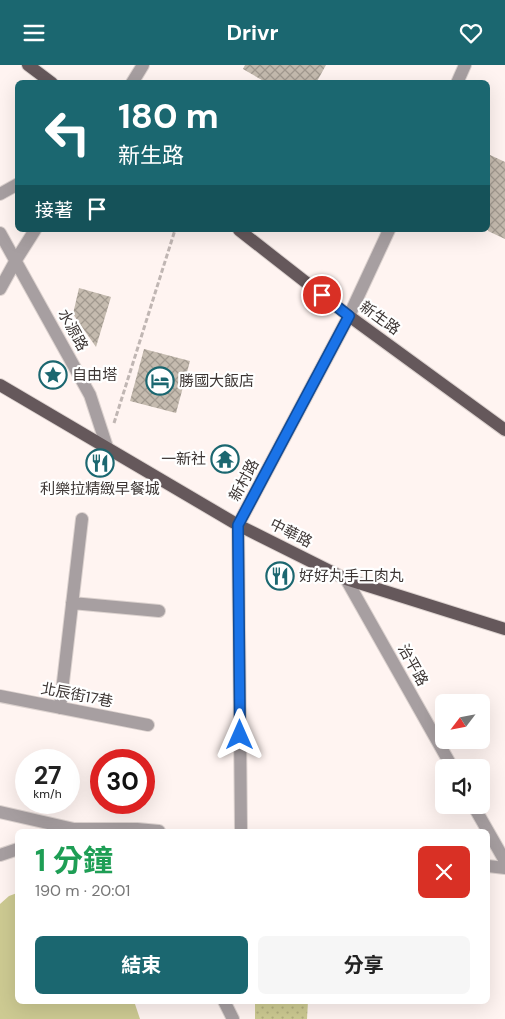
<!DOCTYPE html>
<html lang="zh-TW">
<head>
<meta charset="utf-8">
<style>
	:root { --surface:#fff; --page:#f6f6f6; --text:#222; --muted:#767676; --accent:#1b6770 }
	body { margin:0; font-family:"DM Sans","Noto Sans TC",sans-serif; background:var(--page); color:var(--text); height:100vh; display:flex; flex-direction:column; font-size:19px; white-space:nowrap }
	* { box-sizing:border-box; margin:0 }
	p { font-size:16px; color:var(--muted) }
	.icon { flex:none; width:28px; height:28px; fill:none; stroke:currentColor; stroke-width:2; stroke-linecap:round; stroke-linejoin:round }
	.map { position:relative; flex:1; overflow:hidden }
	.drawer { position:absolute; left:15px; top:764px; width:475px; height:175px; display:flex; flex-direction:column; background:var(--surface); border-radius:8px; box-shadow:0 5px 20px #0002 }
	.drawer>* { flex:none }
	.banner { position:absolute; left:15px; top:15px; width:475px; height:152px; border-radius:8px; box-shadow:0 5px 20px #0002; background:#1b6770; color:#fff; overflow:hidden }
	.needle { width:32px; rotate:238deg }
	.fabs { position:absolute; left:435px; top:629px; display:grid; gap:10px }
	.fabs a { display:grid; place-items:center; width:55px; height:55px; border-radius:8px; background:var(--surface); box-shadow:0 5px 20px #0002; font-size:25px }
	.speed { position:absolute; left:15px; top:684px; display:flex; gap:10px; font-size:25px; font-weight:700; text-align:center }
	.speed>* { display:grid; place-content:center; width:65px; height:65px; border-radius:50%; background:var(--surface); box-shadow:0 5px 20px #0002; line-height:1 }
	.speed small { font-size:12px; font-weight:400 }
	.speed .limit { border:8px solid #d22; background:#fff; color:#111 }
	.pin { position:absolute; display:grid; place-items:center; width:42px; height:42px; color:#fff; margin:-21px; border:2px solid #fff; border-radius:50%; box-shadow:0 1px 5px #0007 }
	.me { position:absolute; width:55px; margin:-28px; rotate:0deg; stroke-linejoin:round; filter:drop-shadow(0 0 4px #0008) }
	.turn { display:flex; align-items:center; gap:18px; height:105px; padding:0 20px; font-size:22px }
	.turn .icon { width:65px; height:65px; stroke-width:2.5 }
	.turn b { display:block; font-size:35px; line-height:42px }
	.then { display:flex; align-items:center; height:48px; padding:0 20px; background:#0003; gap:10px; font-size:19px }
	.round { display:grid; place-items:center; flex:none; width:52px; height:52px; border-radius:8px; background:var(--page) }
	.headline { display:flex; align-items:center; justify-content:space-between; height:85px; padding:0 20px }
	h1 { font-size:30px; font-weight:700; line-height:38px; color:#1e9e55 }
	.action { display:flex; gap:10px; margin-top:auto; padding:10px 20px }
	.action a { flex:1; height:58px; border-radius:8px; background:var(--accent); color:#fff; font-size:20px; font-weight:700; line-height:58px; text-align:center }
	.action a+a { background:var(--page); color:var(--text) }
	header { display:flex; justify-content:space-between; align-items:center; height:65px; padding:0 20px; background:var(--accent); color:#fff; font-size:22px; font-weight:700 }
	.map>svg:first-child { display:block }
	.green { fill:#cdca92 }
	.park { fill:url(#park-dots) }
	.building { fill:url(#building-cross-hatch) }
	.lines { fill:none; stroke-linecap:round; stroke-linejoin:round }
	.minor-casing { stroke:#dcd2cf; stroke-width:14 }
	.major-casing { stroke:#dcd2cf; stroke-width:14 }
	.path { stroke:#c0b6b3; stroke-width:3; stroke-dasharray:5 2.5; stroke-linecap:butt }
	.minor { stroke:#a79fa1; stroke-width:12 }
	.major { stroke:#65585b; stroke-width:12 }
	.route-casing { stroke:#114b97; stroke-width:12 }
	.route { stroke:#1a73e8; stroke-width:9 }
	.labels { text-anchor:middle; dominant-baseline:central; stroke-width:4.5; stroke-linejoin:round; paint-order:stroke }
	.street-label { font-size:15px; fill:#3d3634; stroke:#fff }
	.poi-label { font-size:15px; fill:#3d3634; stroke:#fff; text-anchor:start }
</style>
</head>
<body>
<header><svg class="icon" aria-label="menu" viewBox="0 0 24 24"><path d="M4 6h16M4 12h16M4 18h16"/></svg>Drivr<svg class="icon" aria-label="heart" viewBox="0 0 24 24"><path d="M12 20l-8-8c-3-5 5-10 8-4 3-6 11-1 8 4z"/></svg></header>
<div class="map">
<svg width="505" height="954" viewBox="0 0 505 954">
	<defs>
		<pattern id="park-dots" width="8" height="8" patternUnits="userSpaceOnUse" patternTransform="scale(1.25)"><rect width="8" height="8" fill="#cdca92"/><path d="M2 2h.1M6 6h.1" fill="none" stroke="#b1ae7e" stroke-width="1.8" stroke-linecap="round"/></pattern>
		<pattern id="building-cross-hatch" width="8" height="8" patternUnits="userSpaceOnUse" patternTransform="scale(1.25)"><rect width="8" height="8" fill="#c5bbaf"/><path d="M0 0l8 8M0 8l8-8" fill="none" stroke="#a1998f"/></pattern>
	</defs>
	<rect width="100%" height="100%" fill="#fff4f1"/>
	<path class="green" d="M17 828 18 936H134L140 954H0V839L9 831Z"/>
	<path class="park" d="M255 936H308L307 954H255Z"/>
	<path class="building" d="M245 0H326L316 18H267L243 4Z
		M488 89 505 97V174L488 166Z
		M79 223 111 232 96 282 73 249Z
		M144 284 190 296 176 348 130 336Z"/>
	<g class="lines">
		<g class="minor-casing">
			<path id="minor" d="M132 18 143 0
				M457 18 465 0
				M0 129 18 119
				M0 168 90 330 107 382
				M0 224 16 195 35 165
				M346 514 452 702
				M72 538 159 546
				M0 631 148 660
				M60 643 82 454
				M473 740 505 796
				M0 747 74 764H137L159 766
				M241 766 238 460 349 251 389 165
				M0 790 18 784
				M488 801 505 803
				M224 936 233 954"/>
		</g>
		<g class="major-casing">
			<path id="major" d="M28 0 52 18
				M239 165 349 251 505 365
				M0 320 238 460 346 514 505 564"/>
		</g>
		<path class="path" d="M114 358 175 165"/>
		<use href="#minor" class="minor"/>
		<use href="#major" class="major"/>
	</g>
	<g class="lines">
		<g class="route-casing">
			<path id="route" d="M240 670 238 460 349 251 322 230"/>
		</g>
		<use href="#route" class="route"/>
	</g>
	<defs>
		<g id="sight-ring" transform="scale(1.4375)"><circle r="9.5" fill="#fff" stroke="#1b6770" stroke-width="1.5"/><path d="M0-6L1.8-2.2L6-1.7L2.9 1.2L3.7 5.4L0 3.3L-3.7 5.4L-2.9 1.2L-6-1.7L-1.8-2.2Z" fill="#1b6770"/></g>
		<g id="hotel-ring" transform="scale(1.4375)"><circle r="9.5" fill="#fff" stroke="#1b6770" stroke-width="1.5"/><path d="M-6-4.5h1.5V1H6V5H4.5V3h-9V5H-6ZM-4 0a1.8 1.8 0 1 1 3.6 0ZM.5 0V-2.5h3Q6-2.5 6 0Z" fill="#1b6770"/></g>
		<g id="temple-ring" transform="scale(1.4375)"><circle r="9.5" fill="#fff" stroke="#1b6770" stroke-width="1.5"/><path d="M0-6L5-2H3V0L6.5 2.5H4V6H1.5V3h-3V6H-4V2.5H-6.5L-3 0V-2H-5Z" fill="#1b6770"/></g>
		<g id="restaurant-ring" transform="scale(1.4375)"><circle r="9.5" fill="#fff" stroke="#1b6770" stroke-width="1.5"/><path d="M-5-6h1v4h1v-4h1v4h1v-4h1v5L-1.5 .5V6h-2V.5L-5-1ZM5-6V6H3V1.5H1.5Q1.5-4 5-6Z" fill="#1b6770"/></g>
	</defs>
	<g fill-rule="evenodd">
		<use href="#sight-ring" x="53" y="310"/>
		<use href="#hotel-ring" x="160" y="316"/>
		<use href="#temple-ring" x="225" y="394"/>
		<use href="#restaurant-ring" x="100" y="398"/>
		<use href="#restaurant-ring" x="280" y="511"/>
	</g>
	<g class="labels">
		<g class="street-label">
			<text transform="translate(380 253) rotate(36)">新生路</text>
			<text transform="translate(73 265) rotate(61)">水源路</text>
			<text transform="translate(244 415) rotate(-62)">新村路</text>
			<text transform="translate(291 468) rotate(27)">中華路</text>
			<text transform="translate(413 600) rotate(61)">治平路</text>
			<text transform="translate(77 630) rotate(11)">北辰街17巷</text>
		</g>
		<g class="poi-label">
			<text x="72" y="310">自由塔</text>
			<text x="179" y="316">勝國大飯店</text>
			<text x="206" y="394" text-anchor="end">一新社</text>
			<text x="100" y="424" text-anchor="middle">利樂拉精緻早餐城</text>
			<text x="299" y="511">好好丸手工肉丸</text>
		</g>
	</g>
</svg>
<div class="fabs">
<a><svg class="needle" viewBox="-14 -14 28 28"><path d="M0-13l5 13h-10z" fill="#e53935"/><path d="M0 13l5-13h-10z" fill="#767676"/></svg></a>
<a><svg class="icon" aria-label="sound" viewBox="0 0 24 24"><path d="M4 9h4l5-4v14l-5-4H4zM17 9q2 3 0 6"/></svg></a>
</div>
<div class="speed"><div>27<small>km/h</small></div><div class="limit">30</div></div>
<div class="pin" style="left:322px;top:230px;background:#d93025"><svg class="icon" aria-label="arrive" viewBox="0 0 24 24"><path d="M6 21V4h12l-3 4 3 4H6"/></svg></div>
<svg class="me" style="left:240px;top:670px" viewBox="-20 -20 40 40"><path d="M0-17L14 15 0 8-14 15z" fill="#1a73e8" stroke="#fff" stroke-width="4"/></svg>
<div class="banner">
<div class="turn"><svg class="icon" aria-label="left" viewBox="0 0 24 24"><path d="M17 20v-9H6M10 6l-5 5 5 5"/></svg><div><b>180 m</b>新生路</div></div>
<div class="then">接著<svg class="icon" aria-label="arrive" viewBox="0 0 24 24"><path d="M6 21V4h12l-3 4 3 4H6"/></svg></div>
</div>
<section class="drawer">
<div class="headline"><div><h1>1 分鐘</h1><p>190 m · 20:01</p></div><a class="round" style="background:#d93025;color:#fff"><svg class="icon" aria-label="close" viewBox="0 0 24 24"><path d="M6 6l12 12M18 6L6 18"/></svg></a></div>
<div class="action"><a>結束</a><a>分享</a></div>
</section>
</div>
</body>
</html>
